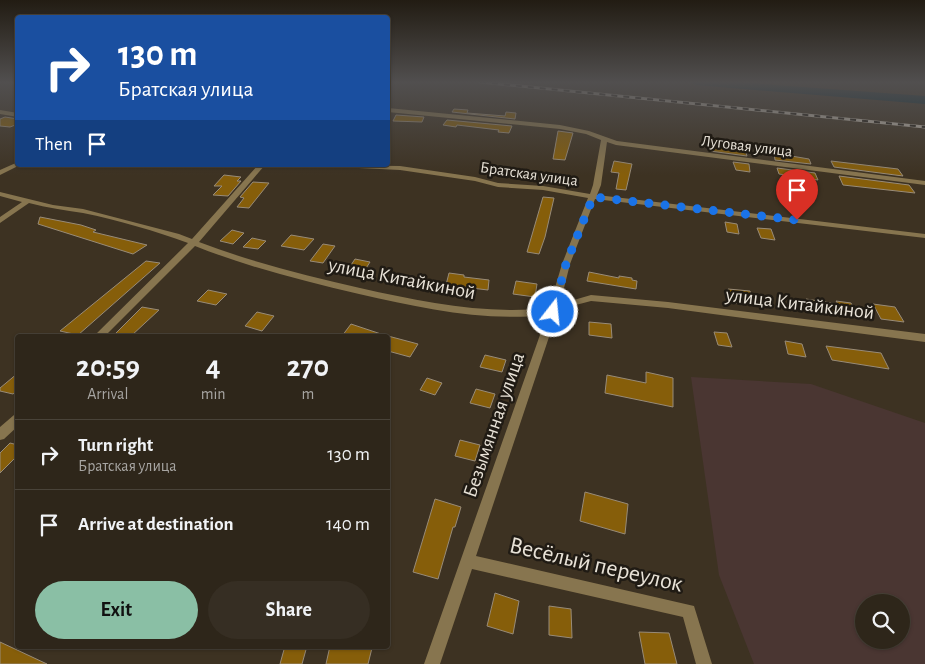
<!DOCTYPE html>
<html lang="en">
<head>
<meta charset="utf-8">
<style>
	:root { --surface:#2e261a; --page:#362e23; --text:#f1f3f6; --muted:#a7a5a2; --line:#494339; --accent:#8abfa5 }
	body { margin:0; font-family:"Alegreya Sans",sans-serif; background:var(--page); color:var(--text); height:100vh; display:flex; flex-direction:column; font-size:19px; white-space:nowrap }
	* { box-sizing:border-box; margin:0 }
	p { font-size:16px; color:var(--muted) }
	.icon { flex:none; width:28px; height:28px; fill:none; stroke:currentColor; stroke-width:2; stroke-linecap:round; stroke-linejoin:round }
	.map { position:relative; flex:1; overflow:hidden }
	.side { position:absolute; left:15px; top:334px; width:375px; height:315px; display:flex; flex-direction:column; background:var(--surface); border-radius:5px; box-shadow:0 1px 4px #0004,0 0 0 1px var(--line) }
	.side>* { flex:none }
	.guide { position:absolute; left:15px; top:15px; width:375px; height:152px; border-radius:5px; box-shadow:0 1px 4px #0004,0 0 0 1px var(--line); background:#1a4fa0; color:#fff; overflow:hidden }
	.fabs { position:absolute; left:855px; top:594px; display:grid; gap:10px }
	.fabs a { display:grid; place-items:center; width:55px; height:55px; border-radius:50%; background:var(--surface); box-shadow:0 1px 4px #0004,0 0 0 1px var(--line); font-size:25px }
	.pin { position:absolute; display:grid; place-items:center; width:42px; height:42px; color:#fff; margin:-51px -21px; border-radius:50% 50% 50% 0; rotate:-45deg; box-shadow:0 0 5px #0007 }
	.pin .icon { rotate:45deg }
	.me { position:absolute; width:55px; margin:-28px; rotate:16deg; stroke-linejoin:round; filter:drop-shadow(0 0 4px #0008) }
	.turn { display:flex; align-items:center; gap:18px; height:105px; padding:0 20px; font-size:22px }
	.turn .icon { width:65px; height:65px; stroke-width:2.5 }
	.turn b { display:block; font-size:35px; line-height:42px }
	.then { display:flex; align-items:center; height:48px; padding:0 20px; background:#0003; gap:10px; font-size:19px }
	.eta { display:flex; justify-content:space-evenly; align-items:center; height:85px; text-align:center }
	.eta b { font-size:30px; font-weight:700; line-height:35px }
	.button { display:flex; gap:10px; margin-top:auto; padding:10px 20px }
	.button a { flex:1; height:58px; border-radius:30px; background:var(--accent); color:#111; font-size:20px; font-weight:700; line-height:58px; text-align:center }
	.button a+a { background:var(--page); color:var(--text) }
	ul { padding:0; list-style:none }
	li { display:flex; align-items:center; gap:15px; height:70px; padding:0 20px; border-top:1px solid var(--line) }
	li div { flex:1 }
	li b { display:block; font-size:19px }
	li em { font-style:normal }
	.map>svg:first-child { display:block }
	.industrial { fill:#4a3632; fill-rule:evenodd }
	.lines { fill:none; stroke-linecap:round; stroke-linejoin:round }
	.river { fill:#002736; fill-rule:evenodd }
	.building { fill:#865e0a; stroke:#988b78 }
	.street { fill:#87754f; fill-rule:evenodd }
	.rail-casing { stroke:#c0b9ad; stroke-width:3 }
	.rail { stroke:#201b14; stroke-width:2; stroke-dasharray:6; stroke-linecap:butt }
	.route { stroke:#1a73e8; stroke-width:9; stroke-dasharray:0 16.2 }
	.labels { text-anchor:middle; dominant-baseline:central; stroke-width:5; stroke-linejoin:round; paint-order:stroke }
	.far-street-label { font-size:16px; fill:#e8e2d7; stroke:#201b14 }
	.street-label { font-size:20px; fill:#e8e2d7; stroke:#201b14 }
	.near-street-label { font-size:24px; fill:#e8e2d7; stroke:#201b14 }
</style>
</head>
<body>
<div class="map">
<svg width="925" height="664" viewBox="0 0 925 664">
	<rect width="100%" height="100%" fill="#3d3222"/>
	<path class="industrial" d="M691 377 811 384 925 423V664H754L719 575ZM864 602H901V640H864Z"/>
	<g class="lines">
		<path class="river" d="M690 82H736L925 96V104L696 85Z"/>
	</g>
	<path class="building" d="M454 109 468 110 467 113 505 116 506 112 516 113 515 119 452 112Z
		M396 115 424 117 422 122 393 121Z
		M5 117 18 119V124L10 127 0 126V119Z
		M447 120 512 126 509 133 498 132 499 130 457 125 456 127 443 125Z
		M558 131 573 133 565 160 553 159Z
		M709 145 745 150 747 156 710 151Z
		M774 153 809 159 811 164 775 160Z
		M614 161 632 164 626 190 616 189 619 173 611 172Z
		M831 161 898 169 903 176 834 167Z
		M733 162 749 164 750 172 736 170Z
		M777 168 815 173 818 180 779 174Z
		M224 175 241 177 237 181H241L228 196 213 195 222 186H214Z
		M839 176 909 185 915 193 843 185Z
		M253 182 269 183 249 208 237 207 244 198 240 197Z
		M543 197 554 198 545 237 539 254 527 252Z
		M40 217 81 225 96 230 93 232 147 245 133 254 38 224Z
		M725 222 737 224 739 234 727 232Z
		M757 228 771 229 775 240 761 238Z
		M232 230 244 233 233 244 220 241Z
		M291 235 314 239 304 250 281 246Z
		M252 238 266 241 258 249 243 247Z
		M323 244 335 246 323 263 310 261Z
		M355 259 370 262 363 273 347 271Z
		M146 261 160 263 78 335 60 331Z
		M589 272 619 278V276L632 278V280L637 281 636 289 587 281Z
		M449 273 464 275V277L489 280 488 290 446 285Z
		M516 281 537 284 535 297 513 294Z
		M728 289 750 291 755 305 733 303Z
		M208 290 227 294 216 305 197 301Z
		M806 299 838 304 836 301 851 303 858 317 810 311Z
		M873 304 895 307 904 322 881 319Z
		M142 307 159 310 131 336H113Z
		M257 312 274 316 262 331 245 326Z
		M589 322 611 324 612 338 589 335Z
		M351 324 381 334 380 336H342Z
		M714 332 727 333 732 347 718 345Z
		M388 336 418 344 410 357 388 351Z
		M785 341 802 344 806 357 788 354Z
		M826 346 881 353 889 369 832 360Z
		M485 355 506 360 502 372 480 367Z
		M646 372 673 378V407L605 393 607 375 646 383Z
		M18 373V390L13 394 0 391V388Z
		M427 378 442 383 435 395 420 390Z
		M476 389 495 394 490 408 470 403Z
		M460 440 480 445 475 461 455 456Z
		M10 443 18 445V455L0 473V453Z
		M585 492 628 504 625 534 580 521Z
		M435 499 461 507 455 527H453L438 579 413 572Z
		M495 593 519 601 513 634 487 626Z
		M549 606 571 609 572 638 549 635Z
		M639 632 669 633 677 664H645Z
		M0 642 47 664H0Z
		M285 646H307L302 664H280Z
		M330 646 372 648 368 664H326Z"/>
	<g class="lines">
		<path class="street" d="M388 108 560 125 589 131 617 141 925 181V185L616 145 607 142 601 185 597 195 925 234V238L595 199 570 264 560 304 591 295 668 302 925 334V342L668 308 591 301 572 306 557 313 476 556 694 606 712 664H696L683 617 472 569 440 664H424L547 315C483 322 421 308 359 294 303 281 248 267 195 246L105 336H94L188 243C155 231 118 220 83 213 65 210 47 208 29 203L0 223V217L22 202 0 196V192L53 205 83 209 179 234 192 239 258 165H265L199 242C251 262 305 275 360 288 423 302 485 315 549 308L562 264 588 198 543 190 498 187 475 181 400 170 338 167 335 165 400 166 475 177 498 183 543 186 590 194 593 185 601 140 586 134 560 129 388 112Z
			M0 110 18 113V117L0 114Z
			M18 162V165H20L0 175V170Z
			M18 413V426L4 439 0 440V427L14 415Z"/>
		<g class="rail-casing">
			<path id="rail" d="M480 82 925 127"/>
		</g>
		<use href="#rail" class="rail"/>
	</g>
	<linearGradient id="sky" x2="0" y2="1"><stop stop-color="#221c13"/><stop offset="0.47" stop-color="#514f4f"/><stop offset="1" stop-color="#514f4f" stop-opacity="0"/></linearGradient>
	<rect width="925" height="175" fill="url(#sky)"/>
	<g class="lines">
		<path class="route" d="M553 312 566 264 593 197 797 220"/>
	</g>
	<g class="labels">
		<g class="far-street-label">
			<text transform="translate(747 146) rotate(7)">Луговая улица</text>
			<text transform="translate(529 174) rotate(8)">Братская улица</text>
		</g>
		<g class="street-label">
			<text transform="translate(402 279) rotate(11)">улица Китайкиной</text>
			<text transform="translate(800 304) rotate(7)">улица Китайкиной</text>
			<text transform="translate(494 425) rotate(-71)">Безымянная улица</text>
		</g>
		<g class="near-street-label">
			<text transform="translate(596 565) rotate(13)">Весёлый переулок</text>
		</g>
	</g>
</svg>
<div class="fabs">
<a><svg class="icon" aria-label="search" viewBox="0 0 24 24"><circle cx="10" cy="10" r="6"/><path d="M15 15l6 6"/></svg></a>
</div>
<div class="pin" style="left:797px;top:220px;background:#d93025"><svg class="icon" aria-label="arrive" viewBox="0 0 24 24"><path d="M6 21V4h12l-3 4 3 4H6"/></svg></div>
<svg class="me" style="left:553px;top:312px" viewBox="-20 -20 40 40"><circle r="17" fill="#1a73e8" stroke="#fff" stroke-width="3"/><path d="M0-11L8 9 0 5-8 9z" fill="#fff"/></svg>
<div class="guide">
<div class="turn"><svg class="icon" aria-label="right" viewBox="0 0 24 24"><path d="M7 20v-9h11M14 6l5 5-5 5"/></svg><div><b>130 m</b>Братская улица</div></div>
<div class="then">Then<svg class="icon" aria-label="arrive" viewBox="0 0 24 24"><path d="M6 21V4h12l-3 4 3 4H6"/></svg></div>
</div>
<section class="side">
<div class="eta">
<div><b>20:59</b><p>Arrival</p></div>
<div><b>4</b><p>min</p></div>
<div><b>270</b><p>m</p></div>
</div>
<ul>
<li><svg class="icon" aria-label="right" viewBox="0 0 24 24"><path d="M7 20v-9h11M14 6l5 5-5 5"/></svg><div><b>Turn right</b><p>Братская улица</p></div><em>130 m</em></li>
<li><svg class="icon" aria-label="arrive" viewBox="0 0 24 24"><path d="M6 21V4h12l-3 4 3 4H6"/></svg><div><b>Arrive at destination</b></div><em>140 m</em></li>
</ul>
<div class="button"><a>Exit</a><a>Share</a></div>
</section>
</div>
</body>
</html>
